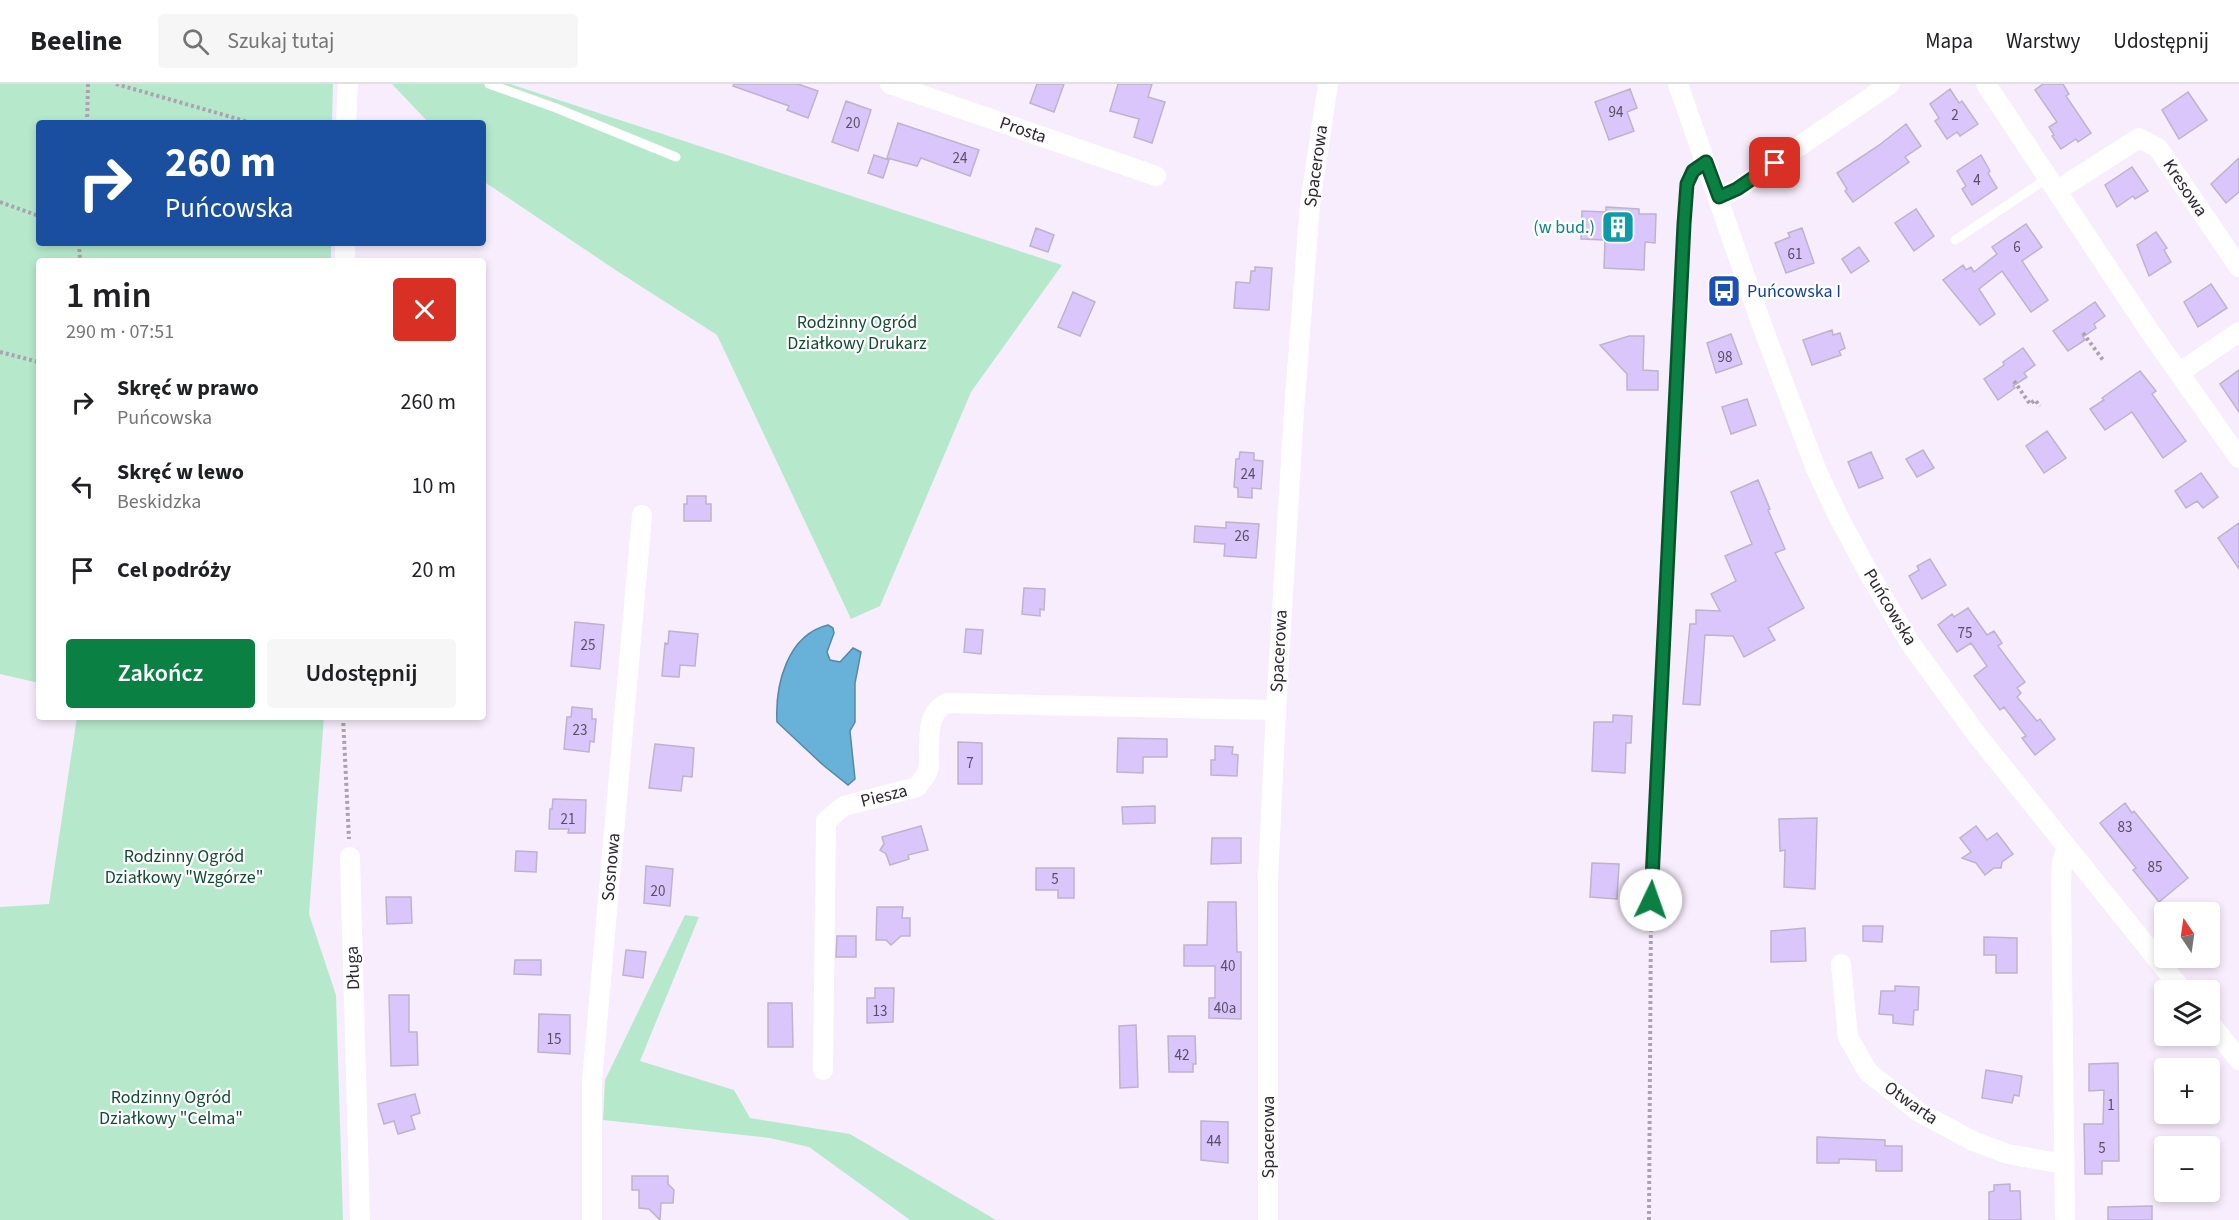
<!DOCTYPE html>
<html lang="pl">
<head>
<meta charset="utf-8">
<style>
	:root { --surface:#fff; --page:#f6f6f6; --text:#202124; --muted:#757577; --line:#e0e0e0; --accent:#0b8043 }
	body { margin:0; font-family:"Source Sans 3",sans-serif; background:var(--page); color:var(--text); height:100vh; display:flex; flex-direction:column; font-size:22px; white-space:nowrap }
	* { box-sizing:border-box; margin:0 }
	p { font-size:20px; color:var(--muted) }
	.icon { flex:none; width:33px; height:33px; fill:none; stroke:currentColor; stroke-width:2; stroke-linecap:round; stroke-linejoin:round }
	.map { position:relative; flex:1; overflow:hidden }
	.sheet { position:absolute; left:36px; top:174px; width:450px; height:462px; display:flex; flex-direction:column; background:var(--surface); border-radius:6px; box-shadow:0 3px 9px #0003 }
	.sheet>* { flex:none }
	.hud { position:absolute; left:36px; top:36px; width:450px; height:126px; border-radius:6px; box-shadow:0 3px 9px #0003; background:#1a4fa0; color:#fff; overflow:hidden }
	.needle { width:39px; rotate:347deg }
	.fabs { position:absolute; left:2154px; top:818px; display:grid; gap:12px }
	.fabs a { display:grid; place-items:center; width:66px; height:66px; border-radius:6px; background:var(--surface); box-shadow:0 3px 9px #0003; font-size:30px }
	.pin { position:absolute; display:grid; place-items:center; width:51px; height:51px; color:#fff; margin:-26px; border-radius:12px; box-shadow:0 3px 9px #0006 }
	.me { position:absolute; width:66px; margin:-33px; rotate:3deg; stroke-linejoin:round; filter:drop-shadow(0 0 4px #0008) }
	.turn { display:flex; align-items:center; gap:21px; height:126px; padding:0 30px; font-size:27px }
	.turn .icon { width:78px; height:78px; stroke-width:2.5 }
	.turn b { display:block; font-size:42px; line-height:51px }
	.round { display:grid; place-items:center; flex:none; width:63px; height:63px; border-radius:6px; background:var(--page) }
	.head { display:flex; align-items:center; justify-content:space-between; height:102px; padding:0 30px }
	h1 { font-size:36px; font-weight:600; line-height:45px }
	.button { display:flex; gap:12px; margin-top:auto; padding:12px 30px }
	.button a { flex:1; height:69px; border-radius:6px; background:var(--accent); color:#fff; font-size:24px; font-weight:600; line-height:69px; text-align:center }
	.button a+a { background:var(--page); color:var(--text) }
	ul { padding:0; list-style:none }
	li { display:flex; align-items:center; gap:18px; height:84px; padding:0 30px }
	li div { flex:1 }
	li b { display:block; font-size:22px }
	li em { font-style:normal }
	header { display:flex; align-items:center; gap:36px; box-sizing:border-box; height:84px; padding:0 30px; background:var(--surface); border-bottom:2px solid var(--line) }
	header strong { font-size:28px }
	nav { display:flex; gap:33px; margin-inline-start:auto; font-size:21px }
	.search { width:420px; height:54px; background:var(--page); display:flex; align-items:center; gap:15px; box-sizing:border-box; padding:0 21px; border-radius:6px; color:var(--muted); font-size:22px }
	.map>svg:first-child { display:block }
	.green { fill:#b6e9cc }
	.water { fill:#68b1d9; stroke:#5688a6; stroke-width:1.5 }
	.building { fill:#dbc6fb; stroke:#bdb3cd; stroke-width:1.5 }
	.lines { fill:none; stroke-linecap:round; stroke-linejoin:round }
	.path { stroke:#aba2af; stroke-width:4; stroke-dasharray:3 3; stroke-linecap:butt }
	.lane { stroke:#fff; stroke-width:9 }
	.street { stroke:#fff; stroke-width:20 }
	.route-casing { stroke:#07532c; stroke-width:15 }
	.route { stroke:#0b8043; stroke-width:10 }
	.labels { text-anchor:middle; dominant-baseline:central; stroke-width:4.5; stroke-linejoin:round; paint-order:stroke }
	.number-label { font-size:15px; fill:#584f63 }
	.street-label { font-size:18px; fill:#2d2730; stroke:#fefefe }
	.culture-label { font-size:18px; fill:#0d838f; stroke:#fefefe; text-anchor:end }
	.transit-label { font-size:18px; fill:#164399; stroke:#fefefe; text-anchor:start }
	.park-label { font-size:18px; fill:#114c32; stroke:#fefefe }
</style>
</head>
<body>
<header>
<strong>Beeline</strong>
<div class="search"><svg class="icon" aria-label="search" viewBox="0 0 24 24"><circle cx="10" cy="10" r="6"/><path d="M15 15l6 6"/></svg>Szukaj tutaj</div>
<nav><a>Mapa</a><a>Warstwy</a><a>Udostępnij</a></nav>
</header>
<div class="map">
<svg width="2239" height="1136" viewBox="0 0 2239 1136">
	<rect width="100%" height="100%" fill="#f8edfc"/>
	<path class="green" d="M0 0H333L332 39H39V159H331V177H39V599L0 590Z
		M392 0H510L1062 181 971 308 880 522 851 535 717 251 617 187 486 99 483 95V39H429Z
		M77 633H324L309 830 336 911 343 1136H0V823L49 820Z
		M685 831 699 833 640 977 734 1006 750 1034 850 1050 996 1136H910L809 1063 770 1054 603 1036 605 996Z"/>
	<path class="water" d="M828 541 833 544 834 549 827 568 830 576 840 578 853 564 861 568 855 599V638L850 647 855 695 848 701 823 681 777 638C775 601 787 551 828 541Z"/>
	<path class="building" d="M734 0H798L818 7 808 34 787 26 789 22 733 2Z
		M1037 0H1064L1054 28 1030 19Z
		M1118 0H1152L1148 13 1165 18 1152 59 1134 53 1139 35 1110 27Z
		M2043 0H2063L2069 10 2066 12 2091 49 2078 58 2076 55 2061 65 2052 52 2054 51 2049 43 2057 38 2035 6Z
		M1630 5 1637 24 1627 28 1634 47 1609 56 1595 18Z
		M1950 5 1959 19 1962 17 1978 40 1960 52 1957 48 1947 55 1935 37 1939 34 1930 20Z
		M2188 8 2207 36 2179 55 2162 26Z
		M846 17 871 26 858 67 832 58Z
		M898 39 979 66 970 92 921 74 917 82 887 74Z
		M1906 40 1921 62 1905 73 1909 78 1853 118 1845 107 1847 105 1837 89 1878 62Z
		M874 71 889 76 883 94 868 89Z
		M1981 71 1990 87 1988 89 1997 104 1972 121 1962 105 1966 102 1957 87Z
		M2239 74V108L2226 119 2211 100Z
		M2132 83 2148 107 2135 115 2133 112 2117 123 2105 101Z
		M1606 123 1639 125V130H1656L1655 159 1645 158 1644 186 1604 184 1605 156 1581 155 1582 127 1606 128Z
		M1916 125 1934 152 1914 167 1895 139Z
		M2026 140 2042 163 2022 177 2048 216 2031 228 2002 187 1979 205 1995 230 1980 241 1943 196 1963 181 1966 186 1971 183 1974 188 1997 170 1992 163Z
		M1036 144 1054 151 1048 168 1030 162Z
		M1802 144 1814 179 1786 189 1775 159 1790 153 1788 149Z
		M2156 148 2167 164 2164 166 2171 178 2149 192 2137 161Z
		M1859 163 1869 177 1851 189 1842 175Z
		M1255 183 1272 184 1269 226 1234 224 1236 198 1250 199 1251 187H1255Z
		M2211 200 2227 224 2198 243 2184 218Z
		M1073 208 1095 218 1080 252 1058 243Z
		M2095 218 2105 232 2094 240 2096 244 2083 253 2085 256 2068 267 2053 247Z
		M1832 246 1833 251 1840 249 1845 264 1839 267 1841 271 1812 281 1803 256Z
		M1731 250 1742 280 1716 289 1707 259Z
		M1629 252H1644L1643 286 1658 287V306H1627V290L1600 261Z
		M2023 264 2035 281 2024 289 2027 293 2013 302 2015 304 1998 316 1984 295 2004 281 2003 278Z
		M2239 286V328L2220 300Z
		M2140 287 2156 307 2152 310 2186 357 2163 374 2132 328 2105 346 2090 325 2104 316 2102 314Z
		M1747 315 1756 341 1731 350 1722 323Z
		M2047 347 2066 374 2044 389 2026 362Z
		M1923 366 1934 384 1917 393 1906 375Z
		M1240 368 1254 369V376L1263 377 1261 405 1252 404V414L1238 413V404L1234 403 1236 375H1239Z
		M1871 368 1883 394 1859 404 1848 378Z
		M2201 389 2218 413 2203 424 2197 417 2186 424 2175 407Z
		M1758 396 1770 425 1768 426 1785 465 1775 469 1804 524 1768 544 1775 556 1744 573 1733 552 1705 551 1700 621 1683 620 1690 540H1696V526L1720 527 1711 510 1736 497 1725 472 1752 460 1731 408Z
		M687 412H706V420H711V437H684V420H687Z
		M1226 438 1259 440 1256 474 1224 472 1225 460 1194 458 1195 442 1226 444Z
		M2239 439V485L2218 454Z
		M1930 475 1946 501 1922 515 1909 492 1919 486 1917 482Z
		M1024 504 1045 505 1044 526 1040 525V532L1022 530Z
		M1968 524 1987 551 1994 547 2002 559 1998 562 2025 598 2017 604 2021 609 2017 613 2037 637 2040 635 2055 655 2035 671 2022 654 2026 652 2004 623 2000 626 1974 592 1987 582 1971 559 1957 568 1938 541 1952 530 1954 533Z
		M575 538 604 541 600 585 571 582Z
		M966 545 983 546 981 570 964 568Z
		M669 547 698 550 695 582 680 581 679 593 662 592 665 559 668 560Z
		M572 623 592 625V635H596L594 658 590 657 589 668 564 665 567 633H571Z
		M1613 631 1632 632 1631 659H1626L1625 689 1592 687 1594 638H1613Z
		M1118 654 1167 655V673H1143V689L1117 688Z
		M958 658 982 659V700H958Z
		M655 660 694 664 692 693 683 692 681 707 649 704Z
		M1215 662 1233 663 1232 670 1238 671 1237 692 1211 691V676H1215Z
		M553 715 586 716 585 749H568L569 745H549L550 725H552Z
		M2125 719 2132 729 2134 727 2188 794 2159 818 2133 786 2136 784 2100 739Z
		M1155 722V739L1123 740 1122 723Z
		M1817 734 1815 805 1784 803 1785 766 1780 767 1779 735Z
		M921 742 928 766 908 771 909 775 890 781 886 770 880 766 884 760 882 753Z
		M1976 742 1987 756 1997 749 2013 770 2002 778 2001 784H1994L1985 791 1976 779 1962 774 1971 768 1960 754Z
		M1212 754H1241V779L1211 780Z
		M516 767 537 768 536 788 515 787Z
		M1592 779 1619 780 1617 815 1590 813Z
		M646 782 673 785 670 822 644 819Z
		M1036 784H1074V814H1058V806H1036Z
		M386 813H411L412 839 387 840Z
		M1208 818H1236L1237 868H1241V935L1209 934V914H1215V882H1184V861H1207Z
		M877 823H903L902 834H910V852H901L891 861 886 856H876Z
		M1863 842H1883L1882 858 1863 857Z
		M1805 844 1806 877 1771 878V847Z
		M837 852H856V873H836Z
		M1984 853 2017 854V889H1996V871H1984Z
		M626 866 646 868 643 894 623 891Z
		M515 876H541V891L514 890Z
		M1895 902 1919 903 1918 926H1914L1913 941 1893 939V931L1879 930 1881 907H1895Z
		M875 904H894L893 938 867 939V914H875Z
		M389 911H409V948H417L418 981 391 982Z
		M768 919H792L793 963H768Z
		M539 930 570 931V970L538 968Z
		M1136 941 1138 1003 1120 1004 1119 942Z
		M1168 952H1195L1196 980H1193V988H1169Z
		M2118 979 2119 1077H2102V1090H2085L2084 1040H2103L2104 1006 2089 1007V980Z
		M1986 986 2022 992 2019 1012 2014 1011 2012 1019 1982 1014Z
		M415 1010 420 1029 411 1032 415 1045 398 1050 394 1037 384 1040 378 1020Z
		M1201 1037 1228 1038V1079L1201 1076Z
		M1817 1053 1885 1056V1062H1902V1087H1876V1076L1845 1075H1839V1079H1817Z
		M632 1092H668V1100L674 1106 673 1119H661L660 1136 649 1125 639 1124V1106H632Z
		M2010 1100V1107H2020L2021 1136H1989V1108L1994 1107V1101Z
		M2152 1122V1136H2108V1123Z"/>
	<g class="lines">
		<path class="path" d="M116 0 252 39
			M87 39 88 0
			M0 118 39 132
			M79 159 80 177
			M2083 249 2103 276
			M0 268 39 278
			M2014 297 2030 320 2035 316 2040 322
			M343 633 349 755
			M1649 1136 1651 829"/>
		<path class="lane" d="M489 0 556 24 676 73
			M1955 156 2049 93
			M1651 816 1685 116C1688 96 1688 91 1706 78"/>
		<path class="street" d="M890 0 1156 92
			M1678 0 1764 247 1816 385 1838 432 1871 493 1910 559 1977 651 2182 906
			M1986 0 2148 245 2239 374
			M346 39 348 0
			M2058 106 2139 54 2158 64 2239 183
			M1719 113 1737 105 1890 0
			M345 159V177
			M2180 288 2239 248
			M350 773 360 1136
			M1841 880 1848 953 1868 988 1919 1028 1973 1057 2008 1070 2052 1078 2063 1077
			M2210 939 2239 976
			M823 986 826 737 844 722 917 703 926 691 929 683C930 662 924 627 948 619L1276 626
			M592 1136V997L642 431
			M1268 1136V795L1276 626 1294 327 1310 120 1328 0
			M2065 1136 2061 797 2062 778 2067 763"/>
	</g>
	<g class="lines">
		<g class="route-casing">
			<path id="route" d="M1651 816 1684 140 1687 100 1693 87 1706 78 1719 113 1737 105 1775 79"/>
		</g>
		<use href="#route" class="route"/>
	</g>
	<defs>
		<g id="building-square" transform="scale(1.725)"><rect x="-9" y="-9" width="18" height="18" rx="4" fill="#0f9aa8" stroke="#fefefe"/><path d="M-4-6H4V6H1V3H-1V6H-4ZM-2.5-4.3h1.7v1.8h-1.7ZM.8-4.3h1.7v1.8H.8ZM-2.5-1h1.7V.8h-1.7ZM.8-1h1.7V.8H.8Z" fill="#fff"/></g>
		<g id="bus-square" transform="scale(1.725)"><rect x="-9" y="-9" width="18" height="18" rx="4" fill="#1a4fb4" stroke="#fefefe"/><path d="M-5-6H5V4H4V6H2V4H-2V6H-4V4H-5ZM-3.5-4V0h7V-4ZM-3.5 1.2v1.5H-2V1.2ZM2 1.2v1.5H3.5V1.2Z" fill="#fff"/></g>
	</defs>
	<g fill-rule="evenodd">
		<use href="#building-square" x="1618" y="143"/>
		<use href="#bus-square" x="1724" y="207"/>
	</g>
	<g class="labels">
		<g class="number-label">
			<text x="1616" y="28">94</text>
			<text x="1955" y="31">2</text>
			<text x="853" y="39">20</text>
			<text x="960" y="74">24</text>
			<text x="1977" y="96">4</text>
			<text x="2017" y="163">6</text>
			<text x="1795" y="170">61</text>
			<text x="1725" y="273">98</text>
			<text x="1248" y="390">24</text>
			<text x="1242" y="452">26</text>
			<text x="1965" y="549">75</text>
			<text x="588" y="561">25</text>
			<text x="580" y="646">23</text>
			<text x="970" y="679">7</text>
			<text x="568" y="735">21</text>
			<text x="2125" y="743">83</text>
			<text x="2155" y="783">85</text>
			<text x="1055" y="795">5</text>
			<text x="658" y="807">20</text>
			<text x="1228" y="882">40</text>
			<text x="1225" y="924">40a</text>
			<text x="880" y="927">13</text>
			<text x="554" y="955">15</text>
			<text x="1182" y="971">42</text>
			<text x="2111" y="1021">1</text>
			<text x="1214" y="1057">44</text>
			<text x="2102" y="1064">5</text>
		</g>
		<g class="street-label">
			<text transform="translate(1023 46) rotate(19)">Prosta</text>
			<text transform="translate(1316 82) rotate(-82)">Spacerowa</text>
			<text transform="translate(2185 104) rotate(56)">Kresowa</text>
			<text transform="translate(1890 523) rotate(59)">Puńcowska</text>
			<text transform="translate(1279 567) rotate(-87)">Spacerowa</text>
			<text transform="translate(884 712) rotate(-14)">Piesza</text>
			<text transform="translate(611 783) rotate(-85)">Sosnowa</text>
			<text transform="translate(353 884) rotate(-92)">Długa</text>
			<text transform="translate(1911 1019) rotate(35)">Otwarta</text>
			<text transform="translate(1268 1053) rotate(-90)">Spacerowa</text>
		</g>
		<g class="culture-label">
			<text x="1595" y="143">(w bud.)</text>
		</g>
		<g class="transit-label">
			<text x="1747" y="207">Puńcowska I</text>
		</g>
		<g class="park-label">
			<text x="857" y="238">Rodzinny Ogród<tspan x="857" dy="21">Działkowy Drukarz</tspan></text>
			<text x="184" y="772">Rodzinny Ogród<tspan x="184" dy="21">Działkowy "Wzgórze"</tspan></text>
			<text x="171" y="1013">Rodzinny Ogród<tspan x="171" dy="21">Działkowy "Celma"</tspan></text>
		</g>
	</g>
</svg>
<div class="fabs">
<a><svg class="needle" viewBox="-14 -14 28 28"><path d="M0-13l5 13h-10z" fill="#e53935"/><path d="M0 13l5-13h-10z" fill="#757577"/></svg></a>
<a><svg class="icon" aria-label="layers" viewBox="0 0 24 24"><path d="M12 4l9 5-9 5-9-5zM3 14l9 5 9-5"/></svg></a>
<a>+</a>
<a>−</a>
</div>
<div class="pin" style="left:1775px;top:79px;background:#d93025"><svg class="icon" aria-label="arrive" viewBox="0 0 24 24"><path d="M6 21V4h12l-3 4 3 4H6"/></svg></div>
<svg class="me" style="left:1651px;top:816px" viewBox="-20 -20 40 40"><circle r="19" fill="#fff"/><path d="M0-13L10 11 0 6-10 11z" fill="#0b8043"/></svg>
<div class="hud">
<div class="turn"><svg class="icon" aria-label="right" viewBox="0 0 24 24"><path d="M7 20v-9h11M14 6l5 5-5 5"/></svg><div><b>260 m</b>Puńcowska</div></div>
</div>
<section class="sheet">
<div class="head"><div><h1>1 min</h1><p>290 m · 07:51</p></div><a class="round" style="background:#d93025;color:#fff"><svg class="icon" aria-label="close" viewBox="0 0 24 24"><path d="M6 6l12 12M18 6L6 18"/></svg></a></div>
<ul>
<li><svg class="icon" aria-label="right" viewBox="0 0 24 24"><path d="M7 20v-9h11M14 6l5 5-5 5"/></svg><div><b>Skręć w prawo</b><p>Puńcowska</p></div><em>260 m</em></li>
<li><svg class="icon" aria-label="left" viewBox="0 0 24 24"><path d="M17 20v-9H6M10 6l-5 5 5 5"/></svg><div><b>Skręć w lewo</b><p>Beskidzka</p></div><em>10 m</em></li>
<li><svg class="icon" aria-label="arrive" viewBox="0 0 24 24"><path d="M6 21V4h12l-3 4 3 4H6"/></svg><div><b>Cel podróży</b></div><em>20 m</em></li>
</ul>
<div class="button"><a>Zakończ</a><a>Udostępnij</a></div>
</section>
</div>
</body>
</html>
